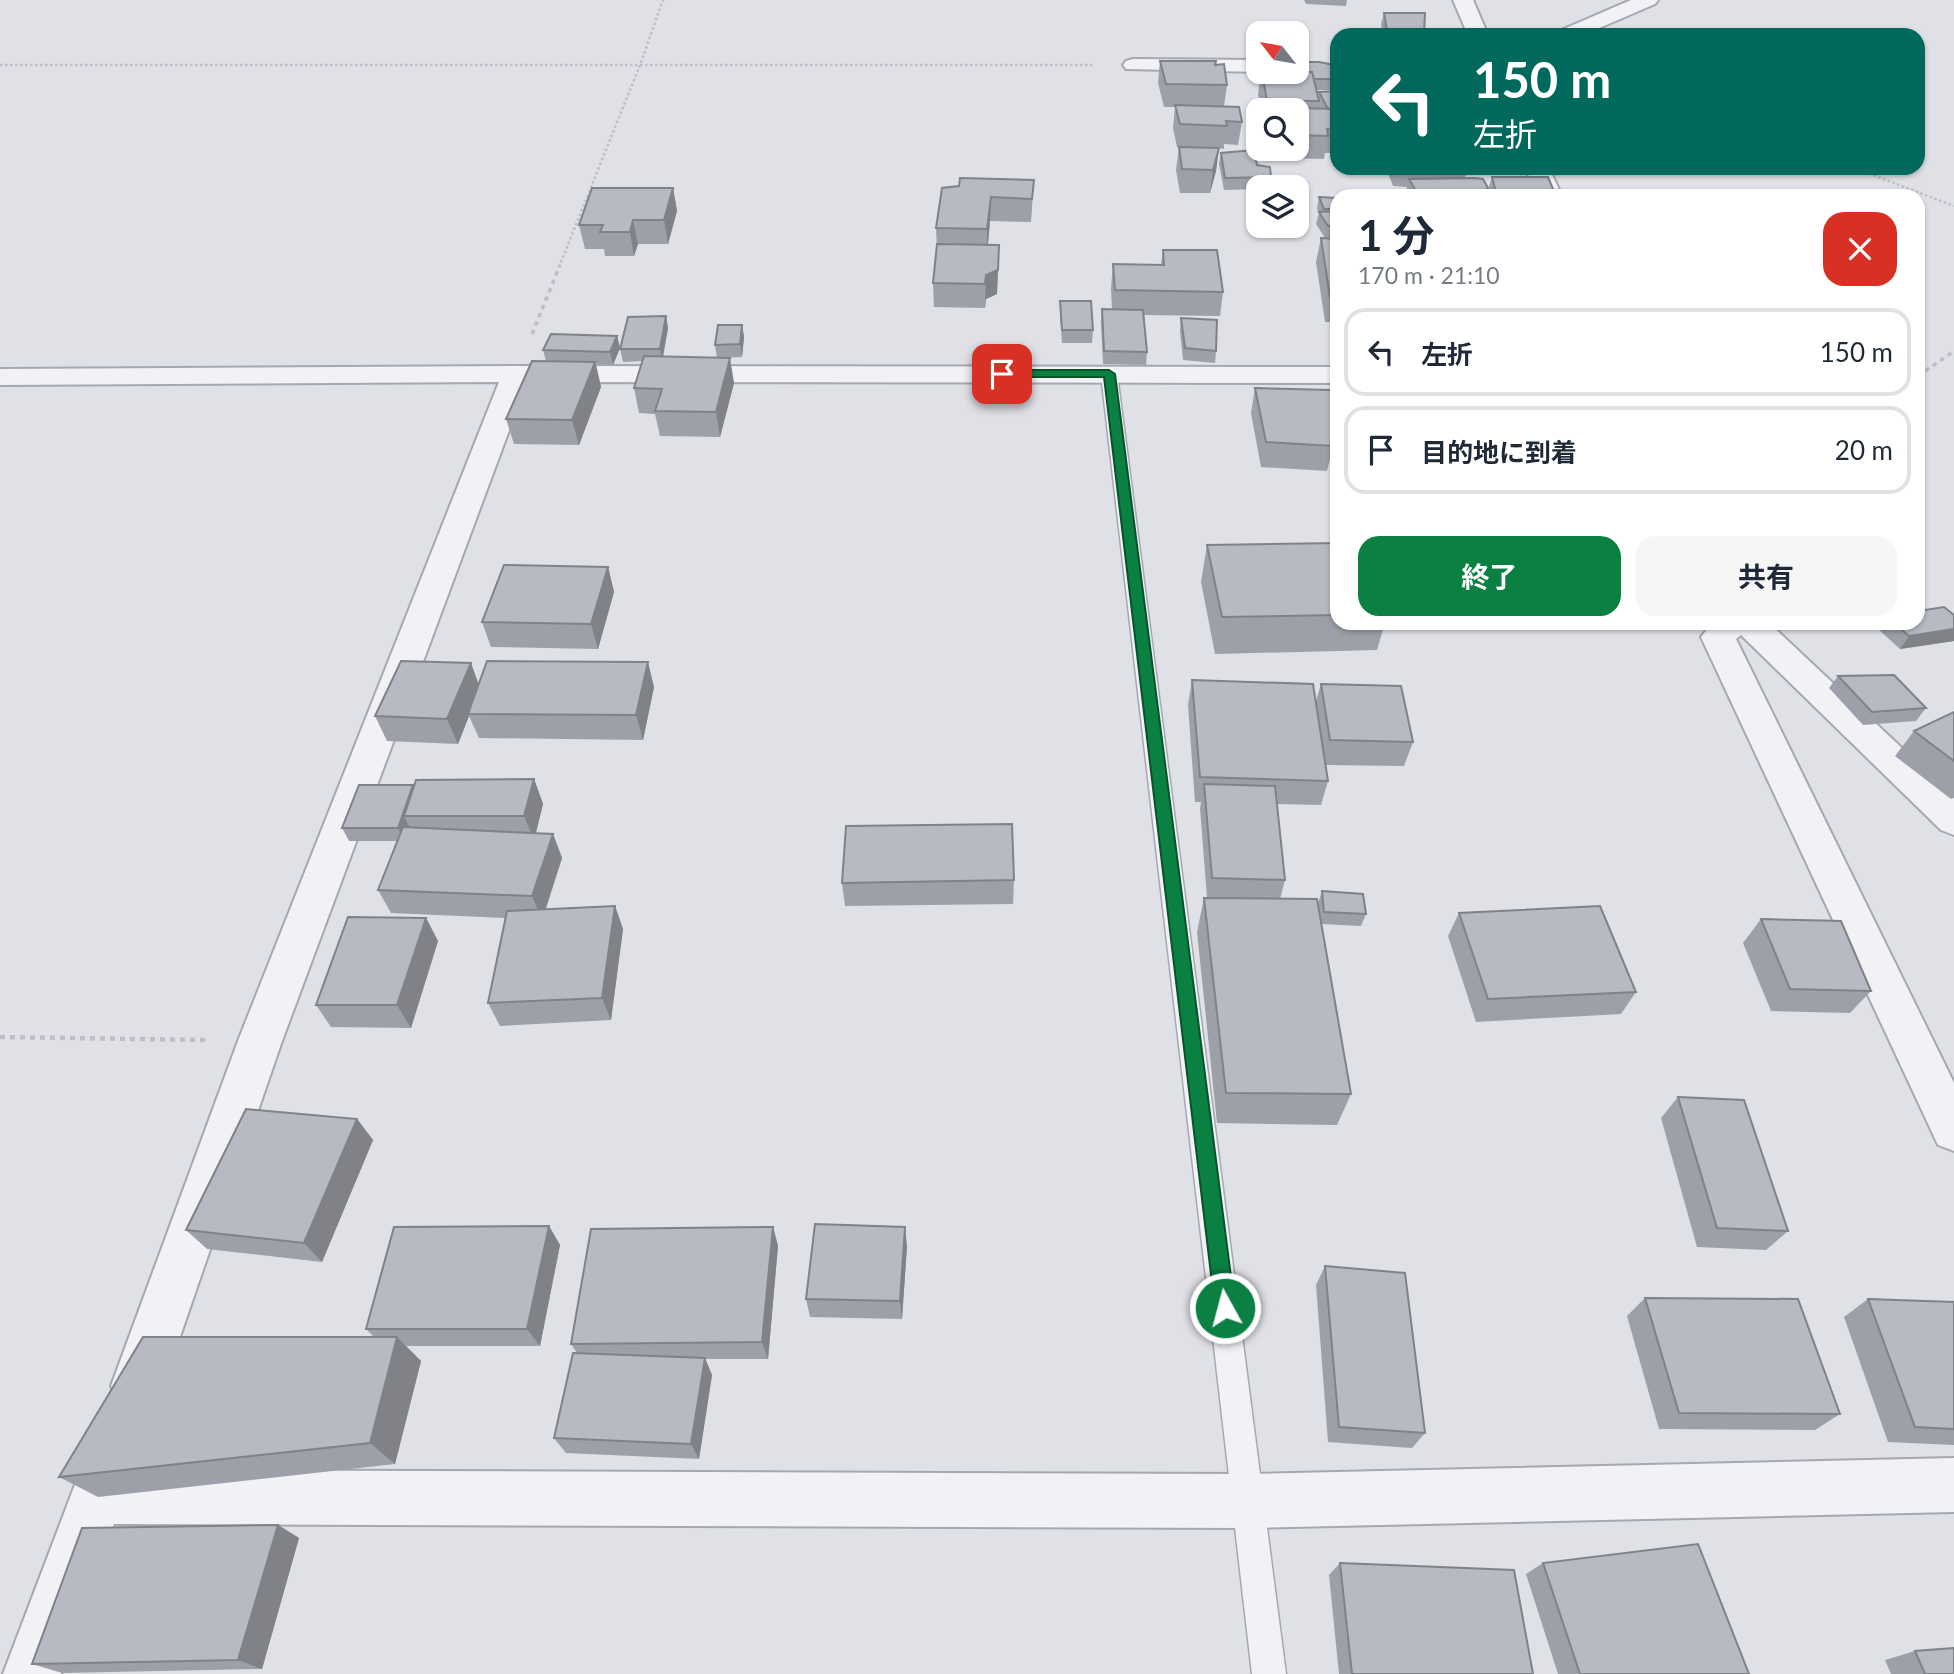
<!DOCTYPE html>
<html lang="ja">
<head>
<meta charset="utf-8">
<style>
	:root { --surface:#fff; --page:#f6f6f7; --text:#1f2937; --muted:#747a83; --line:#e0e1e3; --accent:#0b8043 }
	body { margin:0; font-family:Lato,"Noto Sans JP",sans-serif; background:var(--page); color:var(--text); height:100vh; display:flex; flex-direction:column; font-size:26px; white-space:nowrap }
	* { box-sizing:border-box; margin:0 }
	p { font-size:23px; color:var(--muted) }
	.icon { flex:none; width:38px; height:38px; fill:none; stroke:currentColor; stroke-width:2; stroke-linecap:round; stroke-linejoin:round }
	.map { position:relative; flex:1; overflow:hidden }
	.sheet { position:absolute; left:1330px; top:189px; width:595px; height:441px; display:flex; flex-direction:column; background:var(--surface); border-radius:21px; box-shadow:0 2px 5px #0004 }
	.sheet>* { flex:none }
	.hud { position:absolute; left:1330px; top:28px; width:595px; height:147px; border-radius:21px; box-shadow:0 2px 5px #0004; background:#00695c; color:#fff; overflow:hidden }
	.needle { width:46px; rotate:301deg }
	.buttons { position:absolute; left:1246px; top:21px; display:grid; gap:14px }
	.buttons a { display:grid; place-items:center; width:63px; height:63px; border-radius:14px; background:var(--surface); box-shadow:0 2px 5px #0004; font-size:35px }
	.pin { position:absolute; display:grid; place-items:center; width:60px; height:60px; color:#fff; margin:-30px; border-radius:14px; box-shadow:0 4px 10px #0006 }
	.me { position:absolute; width:77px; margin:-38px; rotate:353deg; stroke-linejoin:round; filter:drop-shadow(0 0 5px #0008) }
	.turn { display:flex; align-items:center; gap:24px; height:147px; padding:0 28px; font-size:32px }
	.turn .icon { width:91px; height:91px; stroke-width:2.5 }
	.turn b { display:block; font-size:49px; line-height:60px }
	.round { display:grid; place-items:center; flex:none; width:74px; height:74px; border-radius:21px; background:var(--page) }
	.head { display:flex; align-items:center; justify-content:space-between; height:119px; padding:0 28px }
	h1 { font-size:42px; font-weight:700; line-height:52px }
	.action { display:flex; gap:14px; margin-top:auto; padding:14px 28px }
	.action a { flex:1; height:80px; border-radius:21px; background:var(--accent); color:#fff; font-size:28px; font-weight:700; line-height:80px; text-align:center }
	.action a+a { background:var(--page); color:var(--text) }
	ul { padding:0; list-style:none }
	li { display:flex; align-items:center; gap:21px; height:88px; margin:0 14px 10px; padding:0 14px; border:4px solid var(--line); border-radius:21px }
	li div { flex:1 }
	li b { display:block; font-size:26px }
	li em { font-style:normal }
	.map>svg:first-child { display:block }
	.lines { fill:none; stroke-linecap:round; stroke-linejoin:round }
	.service-casing { stroke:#a5a8b0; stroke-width:3 }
	.minor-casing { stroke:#a5a8b0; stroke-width:4 }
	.path-far2 { stroke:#bebfc6; stroke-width:2.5; stroke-dasharray:2.5 2.5; stroke-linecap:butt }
	.path-far1 { stroke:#bebfc6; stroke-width:3.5; stroke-dasharray:4.5 4.5; stroke-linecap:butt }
	.path { stroke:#bebfc6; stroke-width:4.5; stroke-dasharray:5 5; stroke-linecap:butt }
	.service { fill:#f2f2f6; fill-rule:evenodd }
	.minor { fill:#f2f2f6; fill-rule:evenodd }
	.wall { fill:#9da0a8 }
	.shaded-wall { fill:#808288 }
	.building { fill:#b7bac3; stroke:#808288; stroke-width:2 }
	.route { fill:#0b8043; stroke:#07532c; stroke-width:2 }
</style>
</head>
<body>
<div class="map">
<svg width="1954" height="1674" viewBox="0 0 1954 1674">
	<rect width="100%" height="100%" fill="#dfe1e7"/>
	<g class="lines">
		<g class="service-casing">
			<path id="service" d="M1109 369 1117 374 1286 1674H1252L1101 374Z"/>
		</g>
		<g class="minor-casing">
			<path id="minor" d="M1453 0H1473L1488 35H1468Z
				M1631 0H1658L1655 4 1583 35H1556L1559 31Z
				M1133 59 1258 60 1260 72 1126 69 1123 65 1126 61Z
				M1525 168H1549L1562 196H1538Z
				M516 366 1337 367V383L527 382 282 1041 163 1386 155 1404 137 1412 119 1404 111 1386 238 1041 499 382 0 385V369Z
				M1712 623H1769L1954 797V835L1941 830 1741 635 1736 639 1954 1083V1151L1938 1145 1701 637Z
				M106 1446 125 1453 132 1470 1249 1474 1954 1458V1512L1249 1528 114 1524 61 1674H3L87 1453Z"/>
		</g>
		<path class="path-far2" d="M0 65H1094
			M1855 168 1954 206
			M559 267 640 65 663 0"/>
		<path class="path-far1" d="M532 334 560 265
			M1918 376 1954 351"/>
		<path class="path" d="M0 1037 206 1040"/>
		<use href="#service" class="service"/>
		<use href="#minor" class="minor"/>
	</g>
	<path class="wall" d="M1304 0H1347L1346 6 1306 4Z
		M1384 13H1425L1424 35H1383L1381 24Z
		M1160 61 1216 65 1227 85 1224 106 1242 122 1238 145 1224 144V149L1219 148 1216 171 1210 193H1180L1176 170 1179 147H1177L1173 128 1175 107H1164L1158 83Z
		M1337 70V90H1316L1318 99 1319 92 1337 91V153H1325L1324 159 1278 158 1276 149H1297V110H1261L1258 94 1261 72Z
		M1221 153 1257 165 1271 177 1269 187H1258V189L1224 190 1219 164Z
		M1386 168H1468L1465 178 1488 188 1486 196H1405L1407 187 1393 186Z
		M1492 177 1556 196H1486Z
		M1034 180 1031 222 990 221 988 245H999L997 294 986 299 985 308 934 307 933 283 937 252 936 228 942 188Z
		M673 188 677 211 668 244H638L634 256H605L604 249H585L579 225Z
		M1319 197 1337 198V237L1325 238 1316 224 1319 213 1317 209Z
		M1321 238 1337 239V322H1325L1316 262Z
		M1163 250 1223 292 1220 316 1144 315 1147 352 1146 365 1103 364 1101 322 1102 309 1112 310 1111 288 1113 264 1161 265Z
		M1060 301 1093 330 1092 343H1062L1060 314Z
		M666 316 668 328 663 357 734 383 720 437 660 436 655 414 639 413 634 388 642 361 623 362 620 349Z
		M1181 318 1216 351 1215 363 1183 360 1180 331Z
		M742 325 744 337 742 357 717 358 715 345Z
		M617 336 620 348 613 365 596 364 601 387 579 445 514 444 506 419 546 361 543 350Z
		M1255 388 1333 446 1327 471 1261 467 1251 413Z
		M1337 543V623H1385L1377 650 1215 654 1201 582 1207 545Z
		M608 567 614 592 598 649 491 647 482 622Z
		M1954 615V641L1900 649 1879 630 1883 623H1918Z
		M1785 623H1836L1786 628Z
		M1838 676 1926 708 1916 721 1863 725 1829 688Z
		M1192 680 1316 701 1321 684 1413 742 1404 766 1326 765 1328 781 1321 805 1277 804 1285 880 1280 899 1319 914 1318 903 1322 891 1366 914 1361 926 1321 924 1351 1094 1337 1125 1217 1123 1197 932 1204 898H1207L1200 808 1201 802H1195L1188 705Z
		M479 684 654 687 643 740 479 738 469 716 458 744 387 741 375 716Z
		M1954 712V798L1951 799 1895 756 1914 731Z
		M534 779 543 804 536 833 553 834 562 858 546 909 615 906 623 929 611 1020 500 1026 488 1003 505 918 391 913 378 890 398 841H349L342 828 414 787Z
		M1014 880 1013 904 845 906 842 883Z
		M1459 913 1636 992 1621 1014 1476 1022 1448 936Z
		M426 918 438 941 411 1028 331 1027 316 1005Z
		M1761 919 1871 991 1850 1013 1771 1011 1743 943Z
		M1678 1097 1788 1231 1766 1250 1697 1247 1661 1118Z
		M357 1119 373 1140 322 1262 207 1249 186 1230Z
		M549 1226 560 1245 540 1346H406L421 1361 395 1464 98 1497 59 1477 374 1337 366 1329Z
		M773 1227 778 1246 768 1359H705L712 1375 699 1459 566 1453 554 1438 577 1353 571 1344Z
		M907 1246 902 1319 810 1317 806 1299Z
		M1325 1266 1425 1433 1412 1448 1328 1442 1316 1285Z
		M1645 1298 1840 1414 1815 1430 1659 1429 1627 1316Z
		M1868 1299 1954 1302V1445L1888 1442 1844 1317Z
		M278 1525 299 1538 262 1669 62 1673 32 1664Z
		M1340 1563 1533 1674H1339L1329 1575Z
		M1543 1563 1749 1674H1558L1526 1574Z
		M1915 1651 1954 1674H1891L1885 1660Z"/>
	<path class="shaded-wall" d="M1219 148 1216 171 1210 193 1213 170Z
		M673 188 677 211 668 244 664 220Z
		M1488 188 1486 196H1479L1480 193Z
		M991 197 990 221 987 253V229Z
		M633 220 638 244 634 256 630 232Z
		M999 245 997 294 986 299 985 308 986 275Z
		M666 316 668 328 662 361 660 349Z
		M742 325 744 337 742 357 740 344Z
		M617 336 620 348 613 365 610 352Z
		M730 358 734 383 720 437 716 412Z
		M595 362 601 387 579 445 572 420Z
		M608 567 614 592 598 649 591 624Z
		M1954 629V641L1900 649 1909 636Z
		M648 662 654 687 643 740 636 715Z
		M471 663 480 688 468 714 469 716 458 744 447 719Z
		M534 779 543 804 534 840 524 816Z
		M413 785 419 798 404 816 409 826 404 841 398 828Z
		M553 834 562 858 542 919 532 896Z
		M615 906 623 929 611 1020 602 998Z
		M426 918 438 941 411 1028 397 1005Z
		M357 1119 373 1140 322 1262 304 1243Z
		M549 1226 560 1245 540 1346 527 1329Z
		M773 1227 778 1246 768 1359 762 1342Z
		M905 1227 907 1246 902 1319 900 1301Z
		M397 1337 421 1361 395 1464 370 1443Z
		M705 1358 712 1375 699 1459 691 1444Z
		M278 1525 299 1538 262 1669 238 1660Z"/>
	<path class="building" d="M1384 13H1425L1424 33 1387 31Z
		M1347 30H1380L1381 35H1349Z
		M1160 61H1216L1215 65 1224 64 1227 85 1166 84Z
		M1297 62H1319L1334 65 1337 70V79H1314L1312 72H1273H1297Z
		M1262 72H1312L1319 101H1267Z
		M1337 91V109H1328L1319 92Z
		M1175 105 1239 107 1242 122 1226 121 1227 126 1180 124Z
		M1296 108 1337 109V130L1327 129 1328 136 1297 135V110H1295Z
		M1179 147 1219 148 1213 170 1182 169Z
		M1254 150 1257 165 1270 167 1271 177 1225 178 1221 153Z
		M1492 177H1548L1556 196H1497Z
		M960 178 1034 180 1032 199 991 197 987 229 936 228 942 188 959 186Z
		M1475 178 1483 179 1488 188 1480 193V196H1419L1409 179Z
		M592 188H673L664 220H633L630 232H600L603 225H579Z
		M1319 197 1337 198V209H1324Z
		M1337 211V225L1328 226 1319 212Z
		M1321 238 1337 239V298L1330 297Z
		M937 244 999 245 998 270 986 275 985 284 933 283Z
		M1163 250H1217L1223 292 1115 290 1113 264 1164 265Z
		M1060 301H1091L1093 330H1062Z
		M1102 309 1143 310 1147 352 1104 351Z
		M666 316 660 349H620L628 317Z
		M1181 318 1217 320 1216 351 1185 348Z
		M718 325H742L740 344 715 345Z
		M551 334 617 336 610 352 543 350Z
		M644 356 730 358 716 412 655 411 662 389 634 388Z
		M532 361 595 362 572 420 506 419Z
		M1255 388 1331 390 1333 446 1266 442Z
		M1337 543V615L1222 617 1207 545Z
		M504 565 608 567 591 624 482 622Z
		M1944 607 1954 615V629L1909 636 1894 623H1918V611Z
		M401 661 471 663 447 719 375 716Z
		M487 661 648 662 636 715 468 714Z
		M1894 675 1926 708 1872 712 1838 676Z
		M1192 680 1313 684 1328 781 1200 777Z
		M1321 684 1401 686 1413 742 1330 740Z
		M1954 712V761L1914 731Z
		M534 779 524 816H404L416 780Z
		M1204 784 1275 786 1285 880 1212 878Z
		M359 785H413L398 828H342Z
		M1012 824 1014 880 842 883 846 826Z
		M403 827 553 834 532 896 378 890Z
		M1322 891 1363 894 1366 914 1324 912Z
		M1204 898 1317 899 1351 1094 1226 1093Z
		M615 906 602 998 488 1003 507 911Z
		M1600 906 1636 992 1488 999 1459 913Z
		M348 917 426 918 397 1005H316Z
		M1761 919 1841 921 1871 991 1790 989Z
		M1678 1097 1744 1100 1788 1231 1717 1228Z
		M246 1109 357 1119 304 1243 186 1230Z
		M815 1224 905 1227 900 1301 806 1299Z
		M549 1226 527 1329H366L394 1227Z
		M773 1227 762 1342 571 1344 591 1229Z
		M1325 1266 1405 1273 1425 1433 1339 1427Z
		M1645 1298 1798 1299 1840 1414 1679 1413Z
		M1868 1299 1954 1302V1429L1915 1427Z
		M143 1337H397L370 1443 59 1477Z
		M573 1353 705 1358 691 1444 554 1438Z
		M278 1525 238 1660 32 1664 82 1528Z
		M1698 1544 1749 1674H1580L1543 1563Z
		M1340 1563 1514 1570 1533 1674H1352Z
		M1954 1648V1674H1925L1915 1651Z"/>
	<path class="route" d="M1109 370 1115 374 1235 1308 1232 1316 1225 1319 1218 1316 1215 1308 1104 377H1002L996 374 1002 370Z"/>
</svg>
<div class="buttons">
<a><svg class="needle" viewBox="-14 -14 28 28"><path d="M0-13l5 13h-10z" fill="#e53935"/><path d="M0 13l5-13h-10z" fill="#747a83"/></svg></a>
<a><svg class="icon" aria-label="search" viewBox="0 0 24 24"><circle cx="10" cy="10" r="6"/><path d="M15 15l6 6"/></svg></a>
<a><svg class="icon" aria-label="layers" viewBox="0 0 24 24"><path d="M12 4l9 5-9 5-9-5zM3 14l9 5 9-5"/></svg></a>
</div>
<div class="pin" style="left:1002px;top:374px;background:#d93025"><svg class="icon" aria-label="arrive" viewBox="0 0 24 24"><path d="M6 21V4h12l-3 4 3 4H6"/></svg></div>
<svg class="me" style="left:1225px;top:1308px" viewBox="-20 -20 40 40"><circle r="17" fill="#0b8043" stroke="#fff" stroke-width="3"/><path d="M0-11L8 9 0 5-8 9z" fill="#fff"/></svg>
<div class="hud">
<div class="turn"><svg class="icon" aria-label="left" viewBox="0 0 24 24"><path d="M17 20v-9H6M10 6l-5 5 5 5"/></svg><div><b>150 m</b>左折</div></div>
</div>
<section class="sheet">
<div class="head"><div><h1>1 分</h1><p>170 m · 21:10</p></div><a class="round" style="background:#d93025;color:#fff"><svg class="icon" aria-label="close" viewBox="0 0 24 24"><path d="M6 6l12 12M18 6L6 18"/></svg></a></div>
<ul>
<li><svg class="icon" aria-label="left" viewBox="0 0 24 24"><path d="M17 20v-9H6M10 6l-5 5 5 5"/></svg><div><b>左折</b></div><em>150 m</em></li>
<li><svg class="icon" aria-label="arrive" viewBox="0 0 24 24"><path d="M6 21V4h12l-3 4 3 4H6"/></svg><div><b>目的地に到着</b></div><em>20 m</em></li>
</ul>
<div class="action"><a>終了</a><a>共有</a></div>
</section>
</div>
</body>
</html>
